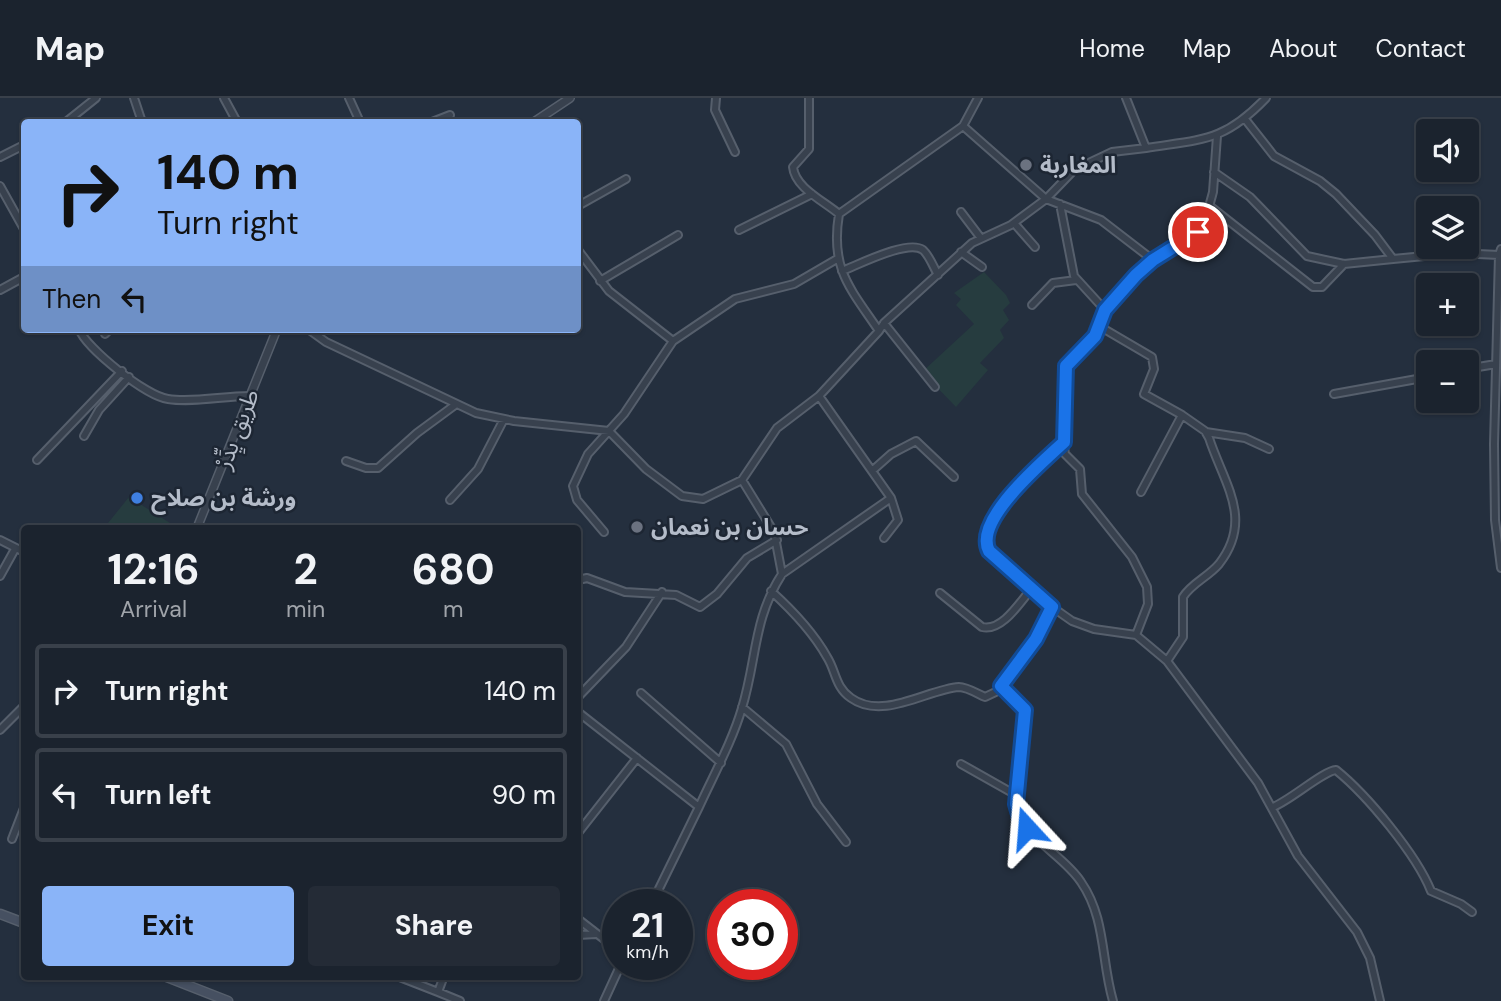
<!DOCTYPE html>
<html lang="en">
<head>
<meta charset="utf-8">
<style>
	:root { --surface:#1b232e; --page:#242b36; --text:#f1f3f6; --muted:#a0a4aa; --line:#39404a; --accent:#8ab4f8 }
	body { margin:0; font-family:"DM Sans","Noto Sans Arabic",sans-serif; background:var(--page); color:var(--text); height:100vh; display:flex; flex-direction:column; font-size:26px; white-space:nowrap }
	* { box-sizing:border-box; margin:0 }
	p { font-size:23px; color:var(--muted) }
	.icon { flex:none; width:38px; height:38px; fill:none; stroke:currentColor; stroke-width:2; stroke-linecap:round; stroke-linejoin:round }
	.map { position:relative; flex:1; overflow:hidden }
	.details { position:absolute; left:21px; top:427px; width:560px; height:455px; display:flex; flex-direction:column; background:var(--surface); border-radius:7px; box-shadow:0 2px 5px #0004,0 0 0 2px var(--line) }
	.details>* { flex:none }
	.banner { position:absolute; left:21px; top:21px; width:560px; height:214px; border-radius:7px; box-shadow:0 2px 5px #0004,0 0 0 2px var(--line); background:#8ab4f8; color:#111; overflow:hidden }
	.fabs { position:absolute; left:1416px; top:21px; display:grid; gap:14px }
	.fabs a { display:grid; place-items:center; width:63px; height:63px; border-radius:7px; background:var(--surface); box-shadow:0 2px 5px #0004,0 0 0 2px var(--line); font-size:35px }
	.speed { position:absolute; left:602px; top:791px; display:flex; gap:14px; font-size:35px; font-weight:700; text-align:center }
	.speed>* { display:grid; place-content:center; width:91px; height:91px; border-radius:50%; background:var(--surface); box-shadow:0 2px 5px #0004,0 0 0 2px var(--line); line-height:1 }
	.speed small { font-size:18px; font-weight:400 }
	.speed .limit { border:10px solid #d22; background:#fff; color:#111 }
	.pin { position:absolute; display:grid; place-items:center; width:60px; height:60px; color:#fff; margin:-30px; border:4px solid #fff; border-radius:50%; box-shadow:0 2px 7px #0007 }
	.me { position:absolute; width:77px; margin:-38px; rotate:341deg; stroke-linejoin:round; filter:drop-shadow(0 0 5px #0008) }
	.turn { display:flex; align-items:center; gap:24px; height:147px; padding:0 21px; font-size:32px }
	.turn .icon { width:91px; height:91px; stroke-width:2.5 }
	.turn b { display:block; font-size:49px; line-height:60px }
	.then { display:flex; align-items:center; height:66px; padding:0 21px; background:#0003; gap:14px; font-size:26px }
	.eta { display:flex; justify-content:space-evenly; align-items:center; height:119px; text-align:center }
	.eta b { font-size:42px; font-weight:700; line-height:49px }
	.button { display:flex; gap:14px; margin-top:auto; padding:14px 21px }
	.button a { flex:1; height:80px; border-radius:7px; background:var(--accent); color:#111; font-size:28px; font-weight:700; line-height:80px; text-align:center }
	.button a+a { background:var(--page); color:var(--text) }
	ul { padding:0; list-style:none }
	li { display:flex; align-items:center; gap:21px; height:94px; margin:0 14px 10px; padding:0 7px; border:4px solid var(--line); border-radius:7px }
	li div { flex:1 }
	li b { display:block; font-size:26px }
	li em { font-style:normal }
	header { display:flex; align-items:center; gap:42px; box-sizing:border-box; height:98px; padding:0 35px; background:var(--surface); border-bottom:2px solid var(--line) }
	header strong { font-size:33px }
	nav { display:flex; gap:38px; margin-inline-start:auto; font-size:24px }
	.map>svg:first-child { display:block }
	.green { fill:#263c3f }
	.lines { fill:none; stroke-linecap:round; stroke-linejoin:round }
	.minor-casing { stroke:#565f6c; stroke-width:10 }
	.tertiary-casing { stroke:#565f6c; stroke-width:10 }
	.secondary-casing { stroke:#565f6c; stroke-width:11 }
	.minor { stroke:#38414e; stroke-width:6 }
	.tertiary { stroke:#38414e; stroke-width:7 }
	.secondary { stroke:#465061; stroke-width:8 }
	.route-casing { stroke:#114b97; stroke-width:18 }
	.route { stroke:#1a73e8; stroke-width:12 }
	.worship-dot { fill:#6b7280; stroke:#1d2633; stroke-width:2.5 }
	.shop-dot { fill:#3f7fe0; stroke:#1d2633; stroke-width:2.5 }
	.labels { text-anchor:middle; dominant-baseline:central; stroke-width:5; stroke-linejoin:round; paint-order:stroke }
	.poi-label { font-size:23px; font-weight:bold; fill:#b4bcc9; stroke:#1d2633; text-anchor:start }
	.street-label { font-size:23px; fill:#b4bcc9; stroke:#1d2633 }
</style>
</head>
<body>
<header>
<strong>Map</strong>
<nav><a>Home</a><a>Map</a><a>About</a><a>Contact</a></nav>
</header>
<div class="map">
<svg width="1501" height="903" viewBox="0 0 1501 903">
	<rect width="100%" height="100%" fill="#242f3e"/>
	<path class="green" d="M984 174 1006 197 1010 205 1003 212 1009 222 1000 232 1004 240 980 265 988 272 956 309 922 274 974 226 956 207 961 201 954 195Z
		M129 399 170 425 166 430H104Z"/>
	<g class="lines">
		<g class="minor-casing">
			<path id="minor" d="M134 0 142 24
				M224 0 237 24
				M349 0 360 24
				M716 0 715 12 735 54
				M66 24 96 0
				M432 24 450 17
				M963 28 978 0
				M1146 50C1203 41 1224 44 1266 0
				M0 59 24 47
				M1214 74 1250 99 1307 158 1344 166 1393 161 1375 137 1336 96 1320 83 1274 58 1245 21
				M0 88 24 131
				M1060 106 1074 178 1105 212 1143 169 1190 141 1204 127 1213 94 1217 38
				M578 108 626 81
				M1211 109 1313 189H1322L1344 166
				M961 114 980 139
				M839 116 963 28 1046 101 1101 122 1153 162
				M1014 125 1035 149
				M739 132 812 96
				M578 152 609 193 673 243
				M961 154 982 169
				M1499 157 1494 346 1495 422 1501 470
				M1393 161 1456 155 1499 157 1501 151
				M842 173C858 167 908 141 923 152 929 157 934 170 938 177
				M600 183 678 137
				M0 192 24 179
				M1032 207 1053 185 1076 182
				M1105 212 1095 238 1066 268 1064 349 1065 356 1080 371 1082 396 1132 459 1147 489 1148 506 1136 537
				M884 225 935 289
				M1099 228 1152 259 1154 271 1144 296 1182 317 1141 394
				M79 231C87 251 146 298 168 301 193 305 223 298 249 298
				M308 231 326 244 476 315 514 323 609 333 646 371 682 398 703 401 742 382 777 330 819 298 879 233C850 190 830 171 839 116 824 103 795 90 793 69L809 51V0
				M879 233 884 225 972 145 1011 127 1046 101 1074 72 1112 54 1146 50 1126 0
				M105 236 110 231
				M1466 271 1496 266
				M1334 296 1428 279
				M819 298 891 400 898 422 884 440
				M1206 334 1245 340 1269 351
				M84 338 99 312 129 279
				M1064 344C1039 369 983 412 987 450L1052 509 1072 523 1094 531 1136 537 1167 563 1258 685 1298 758 1357 834 1370 860 1380 903
				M37 362 122 273
				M346 363 366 370H378L417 335 455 307
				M873 372 891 356 916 343 954 379
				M742 382 774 434 782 476
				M450 402 478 371 504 321
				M604 434 577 402 573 388 588 356 624 316 673 243 735 201 794 186 837 161
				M0 442 24 454
				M0 478 15 451
				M578 482 587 480 625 494 676 497 700 509 717 496 747 460 777 442
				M771 493C792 512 813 534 827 559 836 573 835 589 851 600 883 623 928 591 959 589 967 589 978 596 985 599L1002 591
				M940 495 982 529C1002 534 1020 504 1032 490
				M1052 509 1036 541 1001 586 1002 591 1021 606 1025 616 1016 706C1022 740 1063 756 1081 784 1106 820 1101 862 1113 903
				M1167 563 1183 539V499C1192 485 1208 479 1219 466 1254 421 1224 386 1209 340L1205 333 1182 317
				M641 595 721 665
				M578 599 626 549 662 494
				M742 609 786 646 817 706 846 744
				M578 614 699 709 651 807
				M0 632 24 608
				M961 666 1016 697
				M699 709C714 676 732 644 742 610 757 561 753 521 782 476L891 400
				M1273 709C1291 702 1323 673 1336 672 1367 697 1416 756 1431 793L1461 806 1472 814
				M578 735 637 660
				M12 741 24 710
				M578 821 618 852
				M578 837 596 836
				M397 878 438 894
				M444 878 438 894 460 903
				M604 903 621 866"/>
		</g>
		<g class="tertiary-casing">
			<path id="tertiary" d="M534 24 570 0
				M197 430 277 231"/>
		</g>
		<g class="secondary-casing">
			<path id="secondary" d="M0 816 24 825
				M164 878 228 903"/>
		</g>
		<use href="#minor" class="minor"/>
		<use href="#tertiary" class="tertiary"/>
		<use href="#secondary" class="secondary"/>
	</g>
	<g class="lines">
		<g class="route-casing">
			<path id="route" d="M1027 730 1020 720 1016 706 1025 612 1001 588 1036 541 1052 509 989 453C973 422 1043 364 1064 344L1066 268 1095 238 1105 212 1136 177 1153 162 1198 134"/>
		</g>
		<use href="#route" class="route"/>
	</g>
	<g class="worship-dot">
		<circle cx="1026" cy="67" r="7"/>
		<circle cx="637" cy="429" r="7"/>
	</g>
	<circle class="shop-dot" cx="137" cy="400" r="7"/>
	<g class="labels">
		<g class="poi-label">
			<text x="1040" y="67">المغاربة</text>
			<text x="151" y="400">ورشة بن صلاح</text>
			<text x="651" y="429">حسان بن نعمان</text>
		</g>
		<g class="street-label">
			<text transform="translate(237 331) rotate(-69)">طريق يِدِّرْ</text>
		</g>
	</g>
</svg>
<div class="fabs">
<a><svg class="icon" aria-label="sound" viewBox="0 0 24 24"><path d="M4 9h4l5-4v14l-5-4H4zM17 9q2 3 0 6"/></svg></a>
<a><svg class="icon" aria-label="layers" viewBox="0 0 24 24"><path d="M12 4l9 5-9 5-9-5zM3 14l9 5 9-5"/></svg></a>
<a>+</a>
<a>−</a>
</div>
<div class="speed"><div>21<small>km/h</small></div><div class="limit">30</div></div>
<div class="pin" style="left:1198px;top:134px;background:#d93025"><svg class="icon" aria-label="arrive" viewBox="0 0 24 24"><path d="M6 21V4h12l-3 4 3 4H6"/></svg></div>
<svg class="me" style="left:1027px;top:730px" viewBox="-20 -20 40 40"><path d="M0-17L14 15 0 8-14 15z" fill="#1a73e8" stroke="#fff" stroke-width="4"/></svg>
<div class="banner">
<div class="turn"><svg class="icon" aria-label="right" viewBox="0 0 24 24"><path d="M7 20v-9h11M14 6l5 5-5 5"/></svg><div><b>140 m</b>Turn right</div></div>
<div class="then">Then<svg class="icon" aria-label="left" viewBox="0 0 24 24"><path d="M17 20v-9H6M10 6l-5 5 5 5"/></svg></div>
</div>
<section class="details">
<div class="eta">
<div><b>12:16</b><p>Arrival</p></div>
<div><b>2</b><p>min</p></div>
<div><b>680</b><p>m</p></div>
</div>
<ul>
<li><svg class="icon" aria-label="right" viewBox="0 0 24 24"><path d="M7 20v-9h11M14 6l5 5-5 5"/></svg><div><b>Turn right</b></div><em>140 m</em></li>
<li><svg class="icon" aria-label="left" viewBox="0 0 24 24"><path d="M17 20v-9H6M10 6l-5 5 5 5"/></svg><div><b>Turn left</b></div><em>90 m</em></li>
</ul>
<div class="button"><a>Exit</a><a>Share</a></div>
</section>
</div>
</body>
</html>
